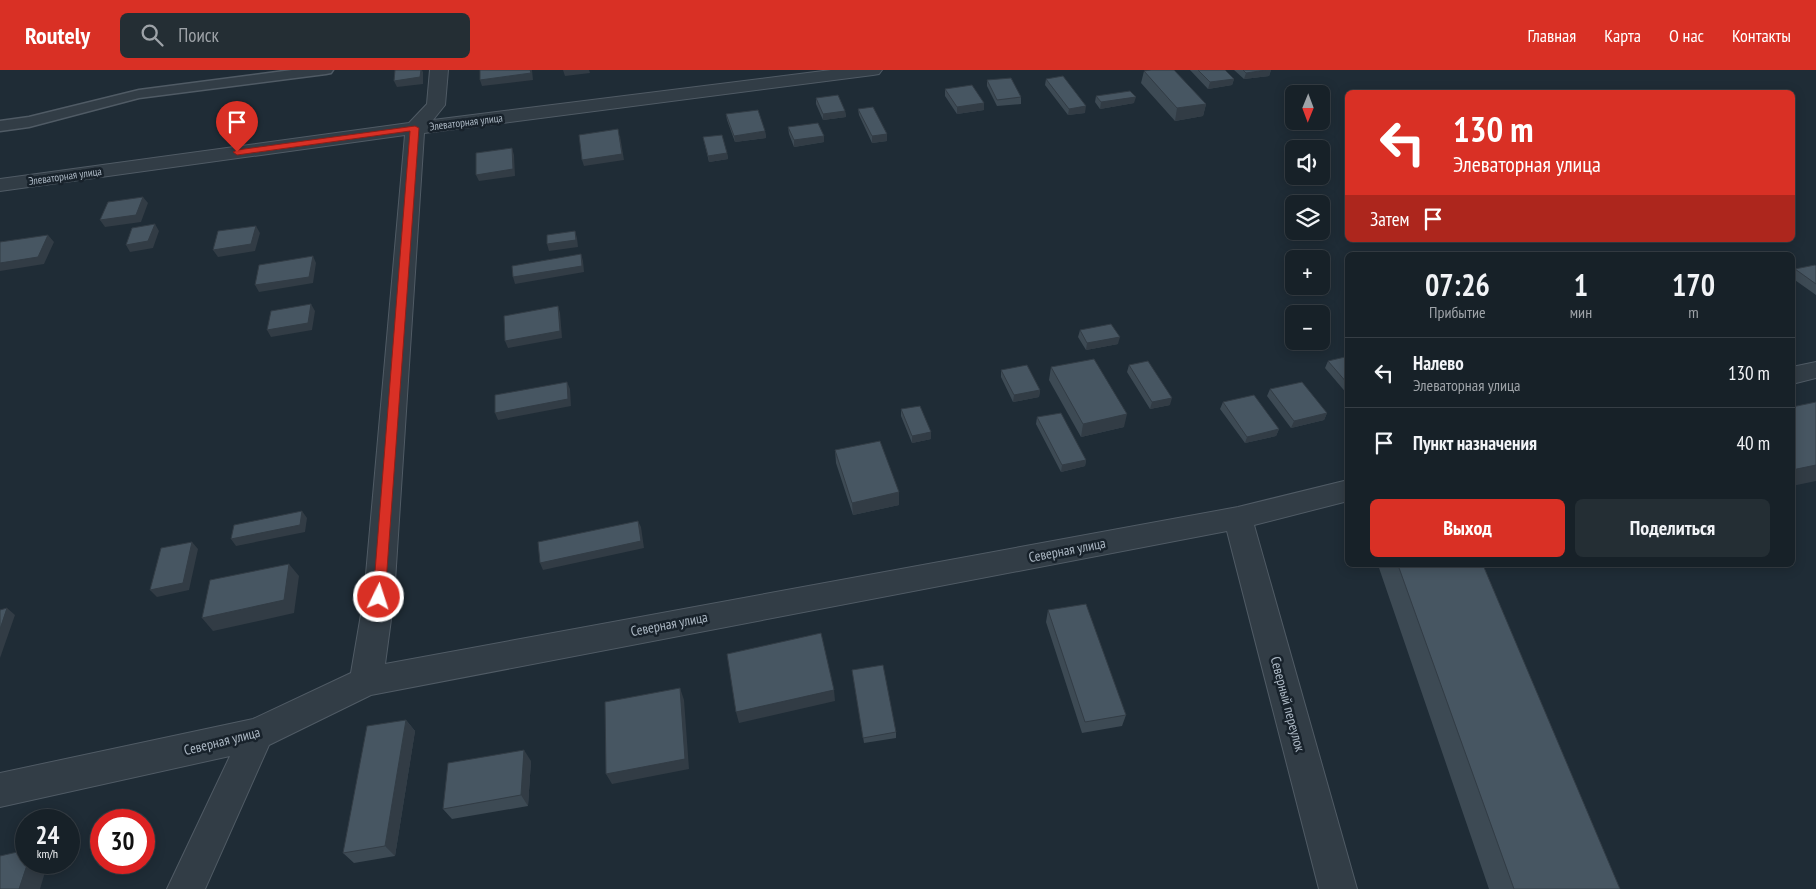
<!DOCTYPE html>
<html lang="ru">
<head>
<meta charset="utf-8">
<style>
	:root { --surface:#172128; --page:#242e34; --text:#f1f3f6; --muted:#9ea3a8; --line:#363e45; --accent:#d93025 }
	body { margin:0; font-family:"PT Sans Narrow",sans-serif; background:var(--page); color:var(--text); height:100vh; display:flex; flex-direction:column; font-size:19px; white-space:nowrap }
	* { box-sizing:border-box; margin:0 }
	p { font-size:16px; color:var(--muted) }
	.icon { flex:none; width:28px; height:28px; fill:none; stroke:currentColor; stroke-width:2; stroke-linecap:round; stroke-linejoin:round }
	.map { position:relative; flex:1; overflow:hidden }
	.panel { position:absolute; left:1345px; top:182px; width:450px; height:315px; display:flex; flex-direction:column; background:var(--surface); border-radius:8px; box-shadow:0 2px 12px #0003,0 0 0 1px var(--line) }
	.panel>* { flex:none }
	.top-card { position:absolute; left:1345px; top:20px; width:450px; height:152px; border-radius:8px; box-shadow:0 2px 12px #0003,0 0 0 1px var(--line); background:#d93025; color:#fff; overflow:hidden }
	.needle { width:32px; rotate:181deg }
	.controls { position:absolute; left:1285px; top:15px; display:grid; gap:10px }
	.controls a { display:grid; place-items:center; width:45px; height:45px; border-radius:8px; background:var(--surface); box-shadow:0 2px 12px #0003,0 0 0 1px var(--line); font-size:25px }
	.speed { position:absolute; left:15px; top:739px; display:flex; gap:10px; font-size:25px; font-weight:700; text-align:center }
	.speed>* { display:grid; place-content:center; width:65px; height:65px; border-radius:50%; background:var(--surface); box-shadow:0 2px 12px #0003,0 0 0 1px var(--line); line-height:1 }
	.speed small { font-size:12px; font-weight:400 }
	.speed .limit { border:8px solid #d22; background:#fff; color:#111 }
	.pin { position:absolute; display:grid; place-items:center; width:42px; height:42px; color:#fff; margin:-51px -21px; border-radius:50% 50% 50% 0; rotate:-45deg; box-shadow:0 0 5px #0007 }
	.pin .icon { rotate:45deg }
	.me { position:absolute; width:55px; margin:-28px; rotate:4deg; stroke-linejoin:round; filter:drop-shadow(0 0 4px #0008) }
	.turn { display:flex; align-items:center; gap:18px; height:105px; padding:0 25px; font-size:22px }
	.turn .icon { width:65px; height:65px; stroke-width:2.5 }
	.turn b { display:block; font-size:35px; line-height:42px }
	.then { display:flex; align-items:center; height:48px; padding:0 25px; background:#0003; gap:10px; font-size:19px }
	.eta { display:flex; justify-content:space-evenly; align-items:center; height:85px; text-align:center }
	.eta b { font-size:30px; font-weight:800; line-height:35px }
	.action { display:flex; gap:10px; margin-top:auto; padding:10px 25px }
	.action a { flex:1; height:58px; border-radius:8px; background:var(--accent); color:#fff; font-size:20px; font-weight:800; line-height:58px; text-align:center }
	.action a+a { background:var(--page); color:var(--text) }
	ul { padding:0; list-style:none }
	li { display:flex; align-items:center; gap:15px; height:70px; padding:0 25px; border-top:1px solid var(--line) }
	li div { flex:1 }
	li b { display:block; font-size:19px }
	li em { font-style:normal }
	header { display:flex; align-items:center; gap:30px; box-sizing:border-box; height:70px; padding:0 25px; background:var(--accent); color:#fff }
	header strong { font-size:24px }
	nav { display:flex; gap:28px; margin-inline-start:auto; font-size:18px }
	.search { width:350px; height:45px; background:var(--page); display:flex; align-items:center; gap:12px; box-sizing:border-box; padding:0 18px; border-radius:8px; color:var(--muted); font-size:19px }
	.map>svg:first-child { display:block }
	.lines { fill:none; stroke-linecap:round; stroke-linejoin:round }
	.service-casing { stroke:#505b65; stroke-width:3 }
	.minor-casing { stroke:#505b65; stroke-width:2 }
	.service { fill:#323d46; fill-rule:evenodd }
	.minor { fill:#323d46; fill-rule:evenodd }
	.wall { fill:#3d4a54 }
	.shaded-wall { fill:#323c45 }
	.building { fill:#475662; stroke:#323c45 }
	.route { fill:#d93025; stroke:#8d1f18 }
	.labels { text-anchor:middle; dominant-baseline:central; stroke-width:5; stroke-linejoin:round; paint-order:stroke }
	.far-street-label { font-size:11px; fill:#acb8c4; stroke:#18222b }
	.street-label { font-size:14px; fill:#acb8c4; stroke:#18222b }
</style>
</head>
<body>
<header>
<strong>Routely</strong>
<div class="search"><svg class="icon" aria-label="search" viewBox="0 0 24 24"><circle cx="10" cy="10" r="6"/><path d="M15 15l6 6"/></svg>Поиск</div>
<nav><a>Главная</a><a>Карта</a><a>О нас</a><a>Контакты</a></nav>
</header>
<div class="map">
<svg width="1816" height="819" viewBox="0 0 1816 819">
	<rect width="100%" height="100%" fill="#1f2c36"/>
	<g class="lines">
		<g class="service-casing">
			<path id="service" d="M292 0H333L331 3 326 4 139 28 29 57 0 61V51L29 47 139 20Z"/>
		</g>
		<g class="minor-casing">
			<path id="minor" d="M430 0H448L445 35 433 50 831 0H882L879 4 873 5 424 63 394 527 385 594 1238 437 1348 410V431L1254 455 1357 819H1319L1227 461 371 625 269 675 205 819H167L230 686 0 737V703L253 649 351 603 364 527 405 65 0 121V109L409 53 427 34Z
				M1816 292V308L1792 314V297Z"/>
		</g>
		<use href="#service" class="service"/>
		<use href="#minor" class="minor"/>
	</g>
	<path class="wall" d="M1190 0H1225L1234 9 1232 15 1208 19Z
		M1234 0H1271L1269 6 1244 9Z
		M1144 1 1206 34 1203 46 1175 51 1141 13Z
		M1046 9 1085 43 1068 45 1045 15Z
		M987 10 1021 27V34L997 36 987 16Z
		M945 19 984 33V40L957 44 945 26Z
		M1096 26 1134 33 1100 39 1095 32Z
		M816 28 845 41 846 47 823 50 816 34Z
		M858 39 887 71 872 73 859 45Z
		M726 44 765 61 766 68 735 72 727 50Z
		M788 57 824 66V72L794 77 789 64Z
		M703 67 727 83 728 89 709 92Z
		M1816 196V225L1792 208V202L1795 199Z
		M1080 260 1118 274 1086 280 1078 267Z
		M1348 290V325L1325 298 1328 291Z
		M1129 295 1170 335 1150 339 1127 302Z
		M1051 297 1124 357 1081 367 1049 310Z
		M1001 300 1040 320 1039 327 1013 332 1001 307Z
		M1270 319 1327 343 1324 350 1291 358 1267 326Z
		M1223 332 1279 359 1276 366 1245 373 1220 339Z
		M901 339 931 369 912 373 901 346Z
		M1037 347 1086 390 1085 396 1061 402 1036 354Z
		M835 380 899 422V435L853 445 836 393Z
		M1378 495H1483L1620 819H1489Z
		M1048 540 1126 645 1122 656 1082 663 1046 552Z
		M852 600 896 662V668L864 673Z
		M406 650 415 661 395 786 354 793 343 783Z
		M531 691 528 736 452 749 443 739Z"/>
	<path class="shaded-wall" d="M421 0H422L423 2V14L397 17 394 11Z
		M530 0H532L533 10 482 16 480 10Z
		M563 0H589L590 3 565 6Z
		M1266 0H1271L1269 6 1244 9 1246 3Z
		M1234 9 1232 15 1208 19 1210 12Z
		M1136 27 1134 33 1100 39 1101 32Z
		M984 33V40L957 44V37Z
		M1206 34 1203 46 1175 51 1177 38Z
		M1086 36 1085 43 1068 45 1069 39Z
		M845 41 846 47 823 50V44Z
		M765 61 766 68 735 72 734 66Z
		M887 64V71L872 73V66Z
		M620 66 624 90 584 96 582 90Z
		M824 66V72L794 77V70Z
		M512 78 514 85 515 106 479 111 476 105Z
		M727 83 728 89 709 92 708 86Z
		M143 127 148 133 141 152 105 157 100 150Z
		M155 154 159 161 153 178 130 182 126 175Z
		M256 156 260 163 255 181 218 187 213 180Z
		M575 161 577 168 578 177 549 181 547 174Z
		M48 165 54 172 44 194 0 201V193Z
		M581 184 583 191 584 202 515 214 513 207Z
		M313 186 316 193 313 213 259 222 255 215Z
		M311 234 315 241 312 260 271 267 267 260Z
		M558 236 560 243 562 268 508 278 505 271Z
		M1120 267 1118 274 1086 280 1087 273Z
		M567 312 570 319 571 336 498 350 495 343Z
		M1040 320 1039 327 1013 332 1014 325Z
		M1172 328 1170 335 1150 339 1152 332Z
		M1327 343 1324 350 1291 358 1294 351Z
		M1127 344 1124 357 1081 367 1083 354Z
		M1279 359 1276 366 1245 373 1247 367Z
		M931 362V369L912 373V366Z
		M1086 390 1085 396 1061 402 1062 395Z
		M1816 395V411L1792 416V400Z
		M899 422V435L853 445 852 433Z
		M302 441 307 448 305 462 236 476 231 469Z
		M638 451 641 457 644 478 543 500 540 493Z
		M192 472 198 479 189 520 157 527 150 520Z
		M289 494 299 506 294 543 213 561 202 548Z
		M7 538 15 545 0 588V559Z
		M680 618 684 630 689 699 612 714 606 704Z
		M834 620 835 631 739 653 736 642Z
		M406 650 415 661 395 786 385 776Z
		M524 680 531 691 528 736 521 725Z
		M28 792H48L40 819H19Z"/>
	<path class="building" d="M395 0H421L420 7 394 11Z
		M480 0H530L531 3 480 10Z
		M1151 0H1174L1206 34 1177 38 1144 1Z
		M1198 0H1225L1234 9 1210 12Z
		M1243 0H1266L1246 3Z
		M1063 6 1086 36 1069 39 1046 9Z
		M1011 8 1021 27 997 30 987 10Z
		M972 15 984 33 957 37 945 19Z
		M1130 21 1136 27 1101 32 1096 26Z
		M838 25 845 41 823 44 816 28Z
		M873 37 887 64 872 66 858 39Z
		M758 40 765 61 734 66 726 44Z
		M818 53 824 66 794 70 788 57Z
		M618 59 622 84 582 90 579 65Z
		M722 65 727 83 708 86 703 67Z
		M512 78 513 99 476 105V83Z
		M143 127 136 145 100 150 108 132Z
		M155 154 148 171 126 175 132 158Z
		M256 156 251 174 213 180 218 161Z
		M575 161 576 170 547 174V165Z
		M48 165 38 187 0 193V172Z
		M581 184 582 196 513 207 512 196Z
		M313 186 309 207 255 215 259 195Z
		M1815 195 1816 196V214L1795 199Z
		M311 234 308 253 267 260 271 241Z
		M558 236 560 261 505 271 504 246Z
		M1111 254 1120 267 1087 273 1080 260Z
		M1345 287 1348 290V314L1328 291Z
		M1094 289 1127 344 1083 354 1051 297Z
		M1148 291 1172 328 1152 332 1129 295Z
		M1027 295 1040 320 1014 325 1001 300Z
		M567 312 568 329 495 343V325Z
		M1302 312 1327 343 1294 351 1270 319Z
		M1254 325 1279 359 1247 367 1223 332Z
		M1816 332V395L1792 400V337Z
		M920 336 931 362 912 366 901 339Z
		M1061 343 1086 390 1062 395 1037 347Z
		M880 371 899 422 852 433 835 380Z
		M302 441 300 455 231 469 234 455Z
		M638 451 641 471 540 493 538 472Z
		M192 472 183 513 150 520 161 478Z
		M289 494 284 530 202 548 210 510Z
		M1398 495H1483L1620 819H1514Z
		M1086 534 1126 645 1085 652 1048 540Z
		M7 538 0 559V540Z
		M821 563 834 620 736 642 727 584Z
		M883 595 896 662 863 668 852 600Z
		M680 618 685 689 606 704 605 632Z
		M406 650 385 776 343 783 367 656Z
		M524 680 521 725 443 739 448 693Z
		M26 780V792H28L19 819H0V786Z"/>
	<path class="route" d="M415 56 419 58 385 527 383 530 379 532 375 530 373 527 410 61 237 85 233 82 237 80Z"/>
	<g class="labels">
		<g class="far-street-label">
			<text transform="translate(466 52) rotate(-7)">Элеваторная улица</text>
			<text transform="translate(65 106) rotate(-8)">Элеваторная улица</text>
		</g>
		<g class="street-label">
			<text transform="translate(1067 480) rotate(-11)">Северная улица</text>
			<text transform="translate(669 554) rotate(-11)">Северная улица</text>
			<text transform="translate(1288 634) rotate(75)">Северный переулок</text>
			<text transform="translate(222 671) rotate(-14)">Северная улица</text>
		</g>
	</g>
</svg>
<div class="controls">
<a><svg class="needle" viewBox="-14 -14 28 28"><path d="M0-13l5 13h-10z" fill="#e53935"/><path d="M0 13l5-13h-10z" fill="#9ea3a8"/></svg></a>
<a><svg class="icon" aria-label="sound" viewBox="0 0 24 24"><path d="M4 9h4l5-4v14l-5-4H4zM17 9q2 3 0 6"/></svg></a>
<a><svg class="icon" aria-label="layers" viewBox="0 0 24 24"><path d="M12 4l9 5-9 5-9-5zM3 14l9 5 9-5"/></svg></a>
<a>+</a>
<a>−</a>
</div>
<div class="speed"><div>24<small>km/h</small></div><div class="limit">30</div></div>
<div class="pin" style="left:237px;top:82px;background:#d93025"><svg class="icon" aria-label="arrive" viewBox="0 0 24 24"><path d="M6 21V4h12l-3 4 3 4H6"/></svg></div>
<svg class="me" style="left:379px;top:527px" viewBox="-20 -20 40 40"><circle r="17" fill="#d93025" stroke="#fff" stroke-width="3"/><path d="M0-11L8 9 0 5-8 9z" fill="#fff"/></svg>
<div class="top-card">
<div class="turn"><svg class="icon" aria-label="left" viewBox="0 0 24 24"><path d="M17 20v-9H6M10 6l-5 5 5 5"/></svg><div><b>130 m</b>Элеваторная улица</div></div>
<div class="then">Затем<svg class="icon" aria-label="arrive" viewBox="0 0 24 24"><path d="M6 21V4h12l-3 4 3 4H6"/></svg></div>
</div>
<section class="panel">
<div class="eta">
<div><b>07:26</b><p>Прибытие</p></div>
<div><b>1</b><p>мин</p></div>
<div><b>170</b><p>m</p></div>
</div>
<ul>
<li><svg class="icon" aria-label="left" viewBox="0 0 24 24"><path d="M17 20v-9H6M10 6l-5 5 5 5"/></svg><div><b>Налево</b><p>Элеваторная улица</p></div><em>130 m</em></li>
<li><svg class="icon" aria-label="arrive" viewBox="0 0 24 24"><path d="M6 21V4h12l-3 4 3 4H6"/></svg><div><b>Пункт назначения</b></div><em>40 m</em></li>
</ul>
<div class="action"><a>Выход</a><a>Поделиться</a></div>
</section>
</div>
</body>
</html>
